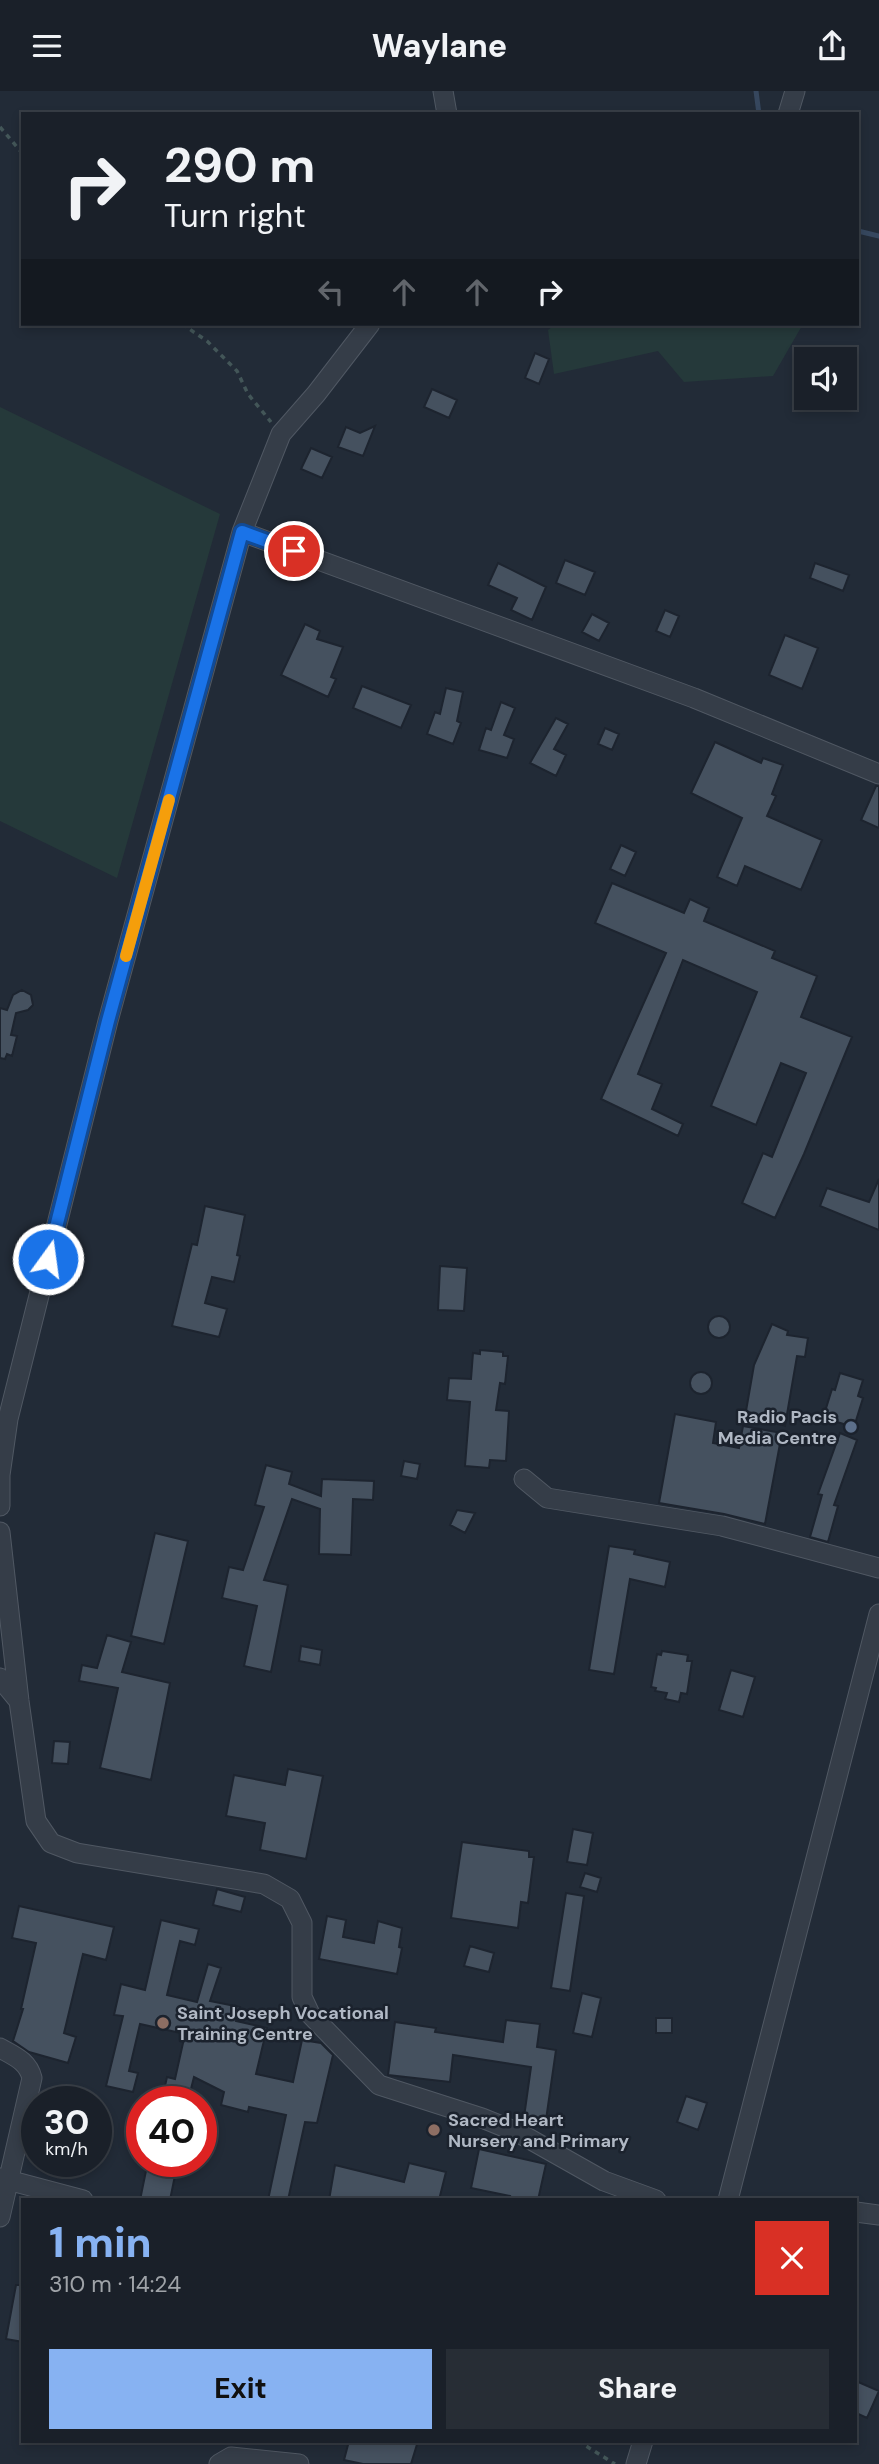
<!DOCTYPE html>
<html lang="en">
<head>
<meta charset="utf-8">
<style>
	:root { --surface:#1a2029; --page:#272d35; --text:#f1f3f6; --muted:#9fa3a8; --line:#383e46; --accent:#87b2f2 }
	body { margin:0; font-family:"DM Sans",sans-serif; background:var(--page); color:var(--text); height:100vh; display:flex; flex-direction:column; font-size:26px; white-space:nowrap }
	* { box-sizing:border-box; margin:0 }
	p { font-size:23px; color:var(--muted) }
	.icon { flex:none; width:38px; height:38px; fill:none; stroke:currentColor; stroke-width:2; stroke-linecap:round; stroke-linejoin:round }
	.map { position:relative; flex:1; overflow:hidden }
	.drawer { position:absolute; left:21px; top:2107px; width:836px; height:245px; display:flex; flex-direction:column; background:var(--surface); border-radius:0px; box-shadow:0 4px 10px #0003,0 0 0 2px var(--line) }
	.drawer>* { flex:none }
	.top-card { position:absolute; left:21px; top:21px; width:838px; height:214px; border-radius:0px; box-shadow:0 4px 10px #0003,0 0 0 2px var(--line); background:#1a2029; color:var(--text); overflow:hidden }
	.buttons { position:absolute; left:794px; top:256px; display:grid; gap:14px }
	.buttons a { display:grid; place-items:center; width:63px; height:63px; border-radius:0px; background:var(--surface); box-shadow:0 4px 10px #0003,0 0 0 2px var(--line); font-size:35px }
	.speed { position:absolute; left:21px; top:1995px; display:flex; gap:14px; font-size:35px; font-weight:700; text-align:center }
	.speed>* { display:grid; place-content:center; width:91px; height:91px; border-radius:50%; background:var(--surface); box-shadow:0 4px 10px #0003,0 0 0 2px var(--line); line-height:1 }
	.speed small { font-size:18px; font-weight:400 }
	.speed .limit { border:10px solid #d22; background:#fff; color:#111 }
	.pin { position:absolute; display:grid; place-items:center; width:60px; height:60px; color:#fff; margin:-30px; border:4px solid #fff; border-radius:50%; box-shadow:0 2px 7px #0007 }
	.me { position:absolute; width:77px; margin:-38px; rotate:14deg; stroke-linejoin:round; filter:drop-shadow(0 0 5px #0008) }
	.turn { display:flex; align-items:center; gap:24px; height:147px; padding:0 28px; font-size:32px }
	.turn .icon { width:91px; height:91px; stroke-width:2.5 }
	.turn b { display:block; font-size:49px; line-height:60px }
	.lanes { display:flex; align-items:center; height:66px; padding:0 28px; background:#0003; justify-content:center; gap:35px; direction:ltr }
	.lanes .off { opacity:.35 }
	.round { display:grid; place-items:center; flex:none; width:74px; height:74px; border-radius:0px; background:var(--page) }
	.overview { display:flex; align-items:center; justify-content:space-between; height:119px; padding:0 28px }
	h1 { font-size:42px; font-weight:800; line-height:52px; color:var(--accent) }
	.button { display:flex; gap:14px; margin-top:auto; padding:14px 28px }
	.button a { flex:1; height:80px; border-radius:0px; background:var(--accent); color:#111; font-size:28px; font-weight:800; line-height:80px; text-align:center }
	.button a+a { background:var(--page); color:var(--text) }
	header { display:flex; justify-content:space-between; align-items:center; height:91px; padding:0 28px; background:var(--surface); font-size:32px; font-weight:800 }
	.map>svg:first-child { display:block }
	.green { fill:#25393a }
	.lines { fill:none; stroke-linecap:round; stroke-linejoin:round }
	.stream { stroke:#36475e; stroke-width:5 }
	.building { fill:#45515f; stroke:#1d242f; stroke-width:2 }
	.minor-casing { stroke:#505863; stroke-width:21 }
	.path { stroke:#435658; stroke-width:3.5; stroke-dasharray:5 5; stroke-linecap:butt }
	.minor { stroke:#353d48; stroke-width:19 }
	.route-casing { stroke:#114b97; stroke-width:18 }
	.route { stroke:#1a73e8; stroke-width:12 }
	.slow { stroke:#f59e0b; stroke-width:12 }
	.service-dot { fill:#5c6f8a; stroke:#1b222d; stroke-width:2.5 }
	.education-dot { fill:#8d6e63; stroke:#1b222d; stroke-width:2.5 }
	.labels { text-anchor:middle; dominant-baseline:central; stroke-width:5; stroke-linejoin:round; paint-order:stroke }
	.poi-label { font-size:18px; font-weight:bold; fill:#b0b8c4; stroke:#1b222d; text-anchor:start }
</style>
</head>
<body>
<header><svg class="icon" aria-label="menu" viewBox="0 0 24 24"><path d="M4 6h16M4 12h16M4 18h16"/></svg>Waylane<svg class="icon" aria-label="share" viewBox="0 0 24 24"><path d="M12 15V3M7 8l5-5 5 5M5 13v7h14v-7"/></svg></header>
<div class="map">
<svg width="879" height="2373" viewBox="0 0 879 2373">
	<rect width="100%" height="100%" fill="#222b37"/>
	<path class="green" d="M556 233H803L773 285 684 291 658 260 554 283 548 239Z
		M0 316 220 423 117 787 0 730Z"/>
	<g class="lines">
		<path class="stream" d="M756 0 759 23
			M858 140 879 145"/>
	</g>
	<path class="building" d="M535 262 549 268 539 293 525 287Z
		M432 298 457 309 449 327 424 316Z
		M375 335 363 365 338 356 346 336 360 342Z
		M311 357 332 366 322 387 301 378Z
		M565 469 595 481 585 504 556 492Z
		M498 472 546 496 532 529 511 519 517 507 488 494Z
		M815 472 849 484 843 500 810 487Z
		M665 519 679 525 670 546 656 540Z
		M592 523 609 532 599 550 582 541Z
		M305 533 320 540 317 548 343 556 331 586 336 588 328 606 281 584Z
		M785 544 818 557 802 598 769 584Z
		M362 595 411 614 401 637 353 617Z
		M446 597 463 601 457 630 461 632 453 653 427 643 435 621 440 623Z
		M501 611 515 617 504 644 514 648 507 667 479 659 486 637 491 639Z
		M556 627 568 633 554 658 566 664 556 685 530 672Z
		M605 637 619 643 612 659 598 653Z
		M715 651 761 672 763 667 783 674 772 703 776 705 767 725 822 749 801 799 745 775 737 795 717 786 742 727 691 702Z
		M876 695H879V737L861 729Z
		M621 754 636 761 625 785 610 778Z
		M612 792 684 822 690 808 709 817 704 830 775 860 772 867 817 885 801 926 852 946 804 1063 775 1127 742 1112 763 1062 772 1066 806 982 781 972 756 1034 711 1015 757 901 683 869 638 983 662 993 652 1018 683 1033 678 1045 601 1008 666 862 595 832Z
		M22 899 31 904 33 914 28 919 16 922 11 944 17 945 12 965 7 963 5 968 0 967V917L7 919 13 904Z
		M879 1088V1139L820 1115 827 1097 869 1111Z
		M205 1115 245 1124 237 1164 240 1165 234 1191 212 1186 205 1212 227 1218 219 1246 172 1235 192 1153 197 1154Z
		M440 1175 467 1177 464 1220 438 1219Z
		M708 1236a11 11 0 1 1 22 0a11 11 0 1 1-22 0Z
		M772 1233 788 1240 787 1244 808 1247 805 1266 797 1265 785 1335 746 1320 754 1274Z
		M480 1259 503 1261V1265H508L505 1293 500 1292 496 1319 509 1320 506 1370 490 1369 489 1377 465 1375 470 1311 447 1309 449 1287 471 1288 473 1262 480 1263Z
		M690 1292a11 11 0 1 1 22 0a11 11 0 1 1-22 0Z
		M840 1282 863 1289 858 1305 863 1307 854 1336 823 1327 832 1298 835 1299Z
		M675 1323 716 1331 713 1352 739 1357 743 1335 782 1342 765 1433 724 1423 659 1412Z
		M840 1342 857 1349 834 1414 838 1415 828 1451 810 1446 822 1404 818 1403Z
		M404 1370 420 1373 417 1388 401 1385Z
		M266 1374 292 1381 289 1393 321 1405 322 1388 374 1390 373 1409 353 1408 351 1464 319 1463 320 1418 292 1408 264 1489 288 1494 271 1581 244 1575 257 1515 222 1507 229 1476 243 1479 264 1416 255 1414Z
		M457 1419 475 1422 465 1442 450 1434Z
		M155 1442 188 1450 164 1553 131 1545Z
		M609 1455 635 1459 634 1463 670 1471 665 1496 630 1488 614 1583 589 1579Z
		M107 1544 131 1551 122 1581 170 1592 151 1689 100 1677 118 1597 79 1590 82 1574 97 1577Z
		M301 1555 322 1559 320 1574 299 1570Z
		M662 1560 688 1564 687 1570H692L687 1603 681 1602 679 1611 665 1608 667 1602 655 1600 656 1597 651 1596 657 1563 661 1564Z
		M731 1579 755 1586 743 1626 719 1619Z
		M54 1650 70 1651 68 1673 52 1672Z
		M288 1678 323 1685 306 1768 260 1759 265 1732 226 1725 234 1684 285 1694Z
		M573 1738 593 1742 587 1774 567 1771Z
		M462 1751 529 1760V1766H534L528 1812 521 1811 518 1837 451 1827Z
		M585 1782 601 1787 597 1801 580 1796Z
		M217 1798 245 1806 241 1821 213 1814Z
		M566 1802 584 1805 570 1900 551 1897Z
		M19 1815 114 1836 106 1869 83 1863 64 1942 76 1946 68 1972 29 1961 13 1950 23 1918H21L36 1852 12 1847Z
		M327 1825 346 1829 343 1846 374 1852 378 1830 402 1837 399 1856 402 1857 397 1883 319 1868Z
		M161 1829 199 1838 195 1854 180 1850 167 1904 197 1911 208 1873 221 1877 210 1910 240 1916 236 1930 267 1937 256 1983 293 1991 302 1949 321 1952 333 1964 317 2032 305 2031 288 2109H268L286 2024 249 2016 248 2021 221 2014 224 2001 194 1986 188 2010 163 2004 167 1986 175 1988 185 1943 140 1933 129 1980 138 1982 133 2001 106 1995 123 1925 114 1924 121 1893 145 1899Z
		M470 1855 494 1862 489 1881 464 1875Z
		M582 1902 601 1907 592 1946 573 1942Z
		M656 1927H672V1942H656Z
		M506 1929 540 1933 537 1956 556 1959 546 2029 524 2026 531 1976 453 1964 450 1991 388 1984 395 1931 436 1937 435 1941 503 1951Z
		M686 2005 707 2012 698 2039 677 2031Z
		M479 2058 546 2073 538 2109H509L510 2105 471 2097Z
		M148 2070H178L170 2109H140Z
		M409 2072 446 2081 439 2109H329L335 2074 404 2091Z
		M16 2194H23V2251L6 2248Z
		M856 2290 879 2300 867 2327 856 2322Z
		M349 2350H418L411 2373H363L344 2369Z"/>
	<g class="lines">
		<g class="minor-casing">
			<path id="minor" d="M443 0 447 23
				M788 23 795 0
				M242 441 694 607 879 683
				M524 1388 547 1407 722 1435 879 1477
				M0 1415V1384L8 1328 108 930 242 441 281 343 316 303 370 233
				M0 1441 19 1610 36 1730 51 1752 77 1762 264 1793 290 1808 302 1832V1906L310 1923 379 1994 482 2027 519 2042 604 2090 656 2109
				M0 1587 19 1610
				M0 1957C14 1965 28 1970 32 1987L0 2126
				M0 2087 83 2109
				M728 2109 879 1523
				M856 2121 879 2124
				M219 2373 231 2366 299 2373
				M636 2373 643 2350"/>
		</g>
		<path class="path" d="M0 36 23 63
			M182 233 207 250 237 280 248 303 271 331
			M578 2350 615 2373"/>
		<use href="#minor" class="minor"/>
	</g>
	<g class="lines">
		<g class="route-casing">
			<path id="route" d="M48 1168 108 930 242 441 294 460"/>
		</g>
		<use href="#route" class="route"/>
		<path class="slow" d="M126 865 169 709"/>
	</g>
	<circle class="service-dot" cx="851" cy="1336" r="7"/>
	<g class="education-dot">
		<circle cx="163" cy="1932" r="7"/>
		<circle cx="434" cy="2039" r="7"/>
	</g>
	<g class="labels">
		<g class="poi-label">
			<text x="837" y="1326" text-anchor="end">Radio Pacis<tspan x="837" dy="21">Media Centre</tspan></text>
			<text x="177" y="1922">Saint Joseph Vocational<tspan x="177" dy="21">Training Centre</tspan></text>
			<text x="448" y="2029">Sacred Heart<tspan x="448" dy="21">Nursery and Primary</tspan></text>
		</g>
	</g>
</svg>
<div class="buttons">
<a><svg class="icon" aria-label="sound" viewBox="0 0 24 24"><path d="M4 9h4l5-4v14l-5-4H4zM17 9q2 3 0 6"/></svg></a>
</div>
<div class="speed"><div>30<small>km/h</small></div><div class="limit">40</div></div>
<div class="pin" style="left:294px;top:460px;background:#d93025"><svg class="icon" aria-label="arrive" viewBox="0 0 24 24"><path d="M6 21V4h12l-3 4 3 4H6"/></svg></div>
<svg class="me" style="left:48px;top:1168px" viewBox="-20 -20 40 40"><circle r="17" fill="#1a73e8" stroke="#fff" stroke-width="3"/><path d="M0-11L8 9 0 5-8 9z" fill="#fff"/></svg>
<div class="top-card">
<div class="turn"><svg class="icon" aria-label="right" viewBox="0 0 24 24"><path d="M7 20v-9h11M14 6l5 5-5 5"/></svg><div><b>290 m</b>Turn right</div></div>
<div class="lanes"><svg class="icon off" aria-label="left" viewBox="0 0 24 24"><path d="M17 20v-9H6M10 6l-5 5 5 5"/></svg><svg class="icon off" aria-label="ahead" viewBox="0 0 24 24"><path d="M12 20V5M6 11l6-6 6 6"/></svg><svg class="icon off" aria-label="ahead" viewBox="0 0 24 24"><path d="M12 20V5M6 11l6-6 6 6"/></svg><svg class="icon" aria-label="right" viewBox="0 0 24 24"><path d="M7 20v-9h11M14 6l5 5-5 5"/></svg></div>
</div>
<section class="drawer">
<div class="overview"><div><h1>1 min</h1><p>310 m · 14:24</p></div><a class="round" style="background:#d93025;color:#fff"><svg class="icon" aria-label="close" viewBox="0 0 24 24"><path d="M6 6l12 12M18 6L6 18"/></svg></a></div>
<div class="button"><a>Exit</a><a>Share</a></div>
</section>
</div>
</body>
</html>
